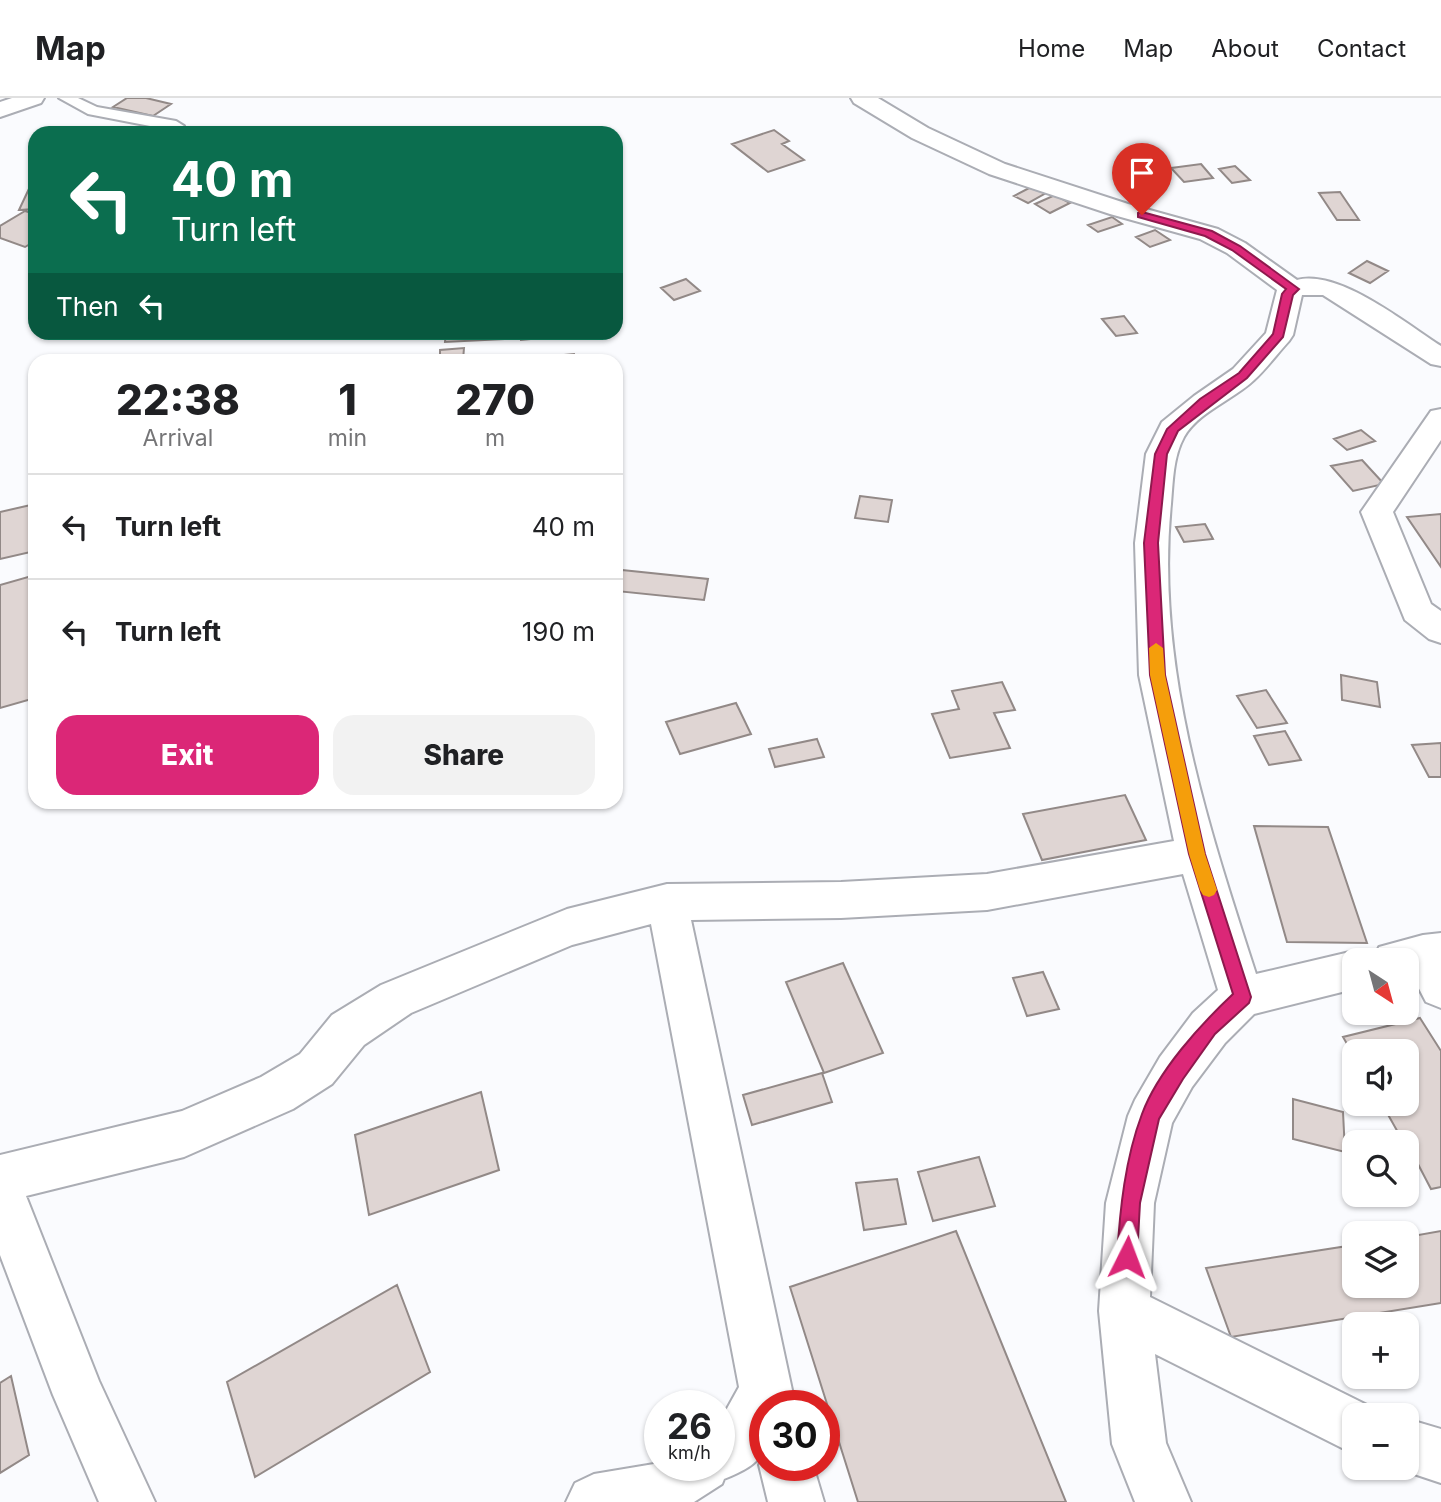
<!DOCTYPE html>
<html lang="en">
<head>
<meta charset="utf-8">
<style>
	:root { --surface:#fff; --page:#f2f2f2; --text:#202124; --muted:#757577; --line:#e0e0e0; --accent:#db2777 }
	body { margin:0; font-family:Inter,sans-serif; background:var(--page); color:var(--text); height:100vh; display:flex; flex-direction:column; font-size:26px; white-space:nowrap }
	* { box-sizing:border-box; margin:0 }
	p { font-size:23px; color:var(--muted) }
	.icon { flex:none; width:38px; height:38px; fill:none; stroke:currentColor; stroke-width:2; stroke-linecap:round; stroke-linejoin:round }
	.map { position:relative; flex:1; overflow:hidden }
	.side { position:absolute; left:28px; top:256px; width:595px; height:455px; display:flex; flex-direction:column; background:var(--surface); border-radius:21px; box-shadow:0 2px 5px #0004 }
	.side>* { flex:none }
	.hud { position:absolute; left:28px; top:28px; width:595px; height:214px; border-radius:21px; box-shadow:0 2px 5px #0004; background:#0b6e4f; color:#fff; overflow:hidden }
	.needle { width:46px; rotate:144deg }
	.buttons { position:absolute; left:1342px; top:850px; display:grid; gap:14px }
	.buttons a { display:grid; place-items:center; width:77px; height:77px; border-radius:14px; background:var(--surface); box-shadow:0 2px 5px #0004; font-size:35px }
	.speed { position:absolute; left:644px; top:1292px; display:flex; gap:14px; font-size:35px; font-weight:700; text-align:center }
	.speed>* { display:grid; place-content:center; width:91px; height:91px; border-radius:50%; background:var(--surface); box-shadow:0 2px 5px #0004; line-height:1 }
	.speed small { font-size:18px; font-weight:400 }
	.speed .limit { border:10px solid #d22; background:#fff; color:#111 }
	.pin { position:absolute; display:grid; place-items:center; width:60px; height:60px; color:#fff; margin:-72px -30px; border-radius:50% 50% 50% 0; rotate:-45deg; box-shadow:0 0 7px #0007 }
	.pin .icon { rotate:45deg }
	.me { position:absolute; width:77px; margin:-38px; rotate:3deg; stroke-linejoin:round; filter:drop-shadow(0 0 5px #0008) }
	.turn { display:flex; align-items:center; gap:24px; height:147px; padding:0 28px; font-size:32px }
	.turn .icon { width:91px; height:91px; stroke-width:2.5 }
	.turn b { display:block; font-size:49px; line-height:60px }
	.then { display:flex; align-items:center; height:66px; padding:0 28px; background:#0003; gap:14px; font-size:26px }
	.eta { display:flex; justify-content:space-evenly; align-items:center; height:119px; text-align:center }
	.eta b { font-size:42px; font-weight:800; line-height:49px }
	.action { display:flex; gap:14px; margin-top:auto; padding:14px 28px }
	.action a { flex:1; height:80px; border-radius:21px; background:var(--accent); color:#fff; font-size:28px; font-weight:800; line-height:80px; text-align:center }
	.action a+a { background:var(--page); color:var(--text) }
	ul { padding:0; list-style:none }
	li { display:flex; align-items:center; gap:21px; height:105px; padding:0 28px; border-top:2px solid var(--line) }
	li div { flex:1 }
	li b { display:block; font-size:26px }
	li em { font-style:normal }
	header { display:flex; align-items:center; gap:42px; box-sizing:border-box; height:98px; padding:0 35px; background:var(--surface); border-bottom:2px solid var(--line) }
	header strong { font-size:33px }
	nav { display:flex; gap:38px; margin-inline-start:auto; font-size:24px }
	.map>svg:first-child { display:block }
	.building { fill:#dfd5d3; stroke:#928987; stroke-width:2 }
	.lines { fill:none; stroke-linecap:round; stroke-linejoin:round }
	.service-casing { stroke:#abadb4; stroke-width:4 }
	.minor-casing { stroke:#abadb4; stroke-width:4 }
	.service { fill:#fff; fill-rule:evenodd }
	.minor { fill:#fff; fill-rule:evenodd }
	.route { fill:#db2777; stroke:#8e194d; stroke-width:2 }
	.slow { fill:#f59e0b }
</style>
</head>
<body>
<header>
<strong>Map</strong>
<nav><a>Home</a><a>Map</a><a>About</a><a>Contact</a></nav>
</header>
<div class="map">
<svg width="1441" height="1404" viewBox="0 0 1441 1404">
	<rect width="100%" height="100%" fill="#fafbfe"/>
	<path class="building" d="M127 0H146L171 6 153 18 113 9Z
		M774 32 789 43 782 46 804 62 768 74 732 46Z
		M1201 66 1213 80 1184 84 1171 70Z
		M1235 68 1250 82 1232 85 1219 71Z
		M35 78V111L19 112Z
		M1033 88 1046 95 1028 105 1014 98Z
		M1340 94 1359 122H1337L1319 95Z
		M1055 97 1070 105 1050 115 1035 106Z
		M25 113 35 116V143L25 149 0 140V128Z
		M1112 119 1122 126 1098 134 1088 127Z
		M1155 132 1170 142 1150 149 1136 139Z
		M1367 163 1388 173 1370 185 1349 175Z
		M686 181 700 193 674 202 661 190Z
		M1124 218 1137 235 1116 238 1102 221Z
		M446 234H504V241L445 244Z
		M520 234H584V236L521 242Z
		M464 250 463 262H440V252Z
		M574 256 575 262H543V259Z
		M1361 332 1375 343 1347 352 1334 341Z
		M1362 362 1384 386 1353 393 1331 368Z
		M860 398 892 402 888 424 855 420Z
		M35 406V453L0 461V414Z
		M1441 416V469L1407 419Z
		M1205 426 1213 441 1184 444 1176 429Z
		M622 472 708 481 704 502 616 493Z
		M35 477V600L0 610V487Z
		M1341 577 1377 584 1380 609 1342 602Z
		M1002 584 1015 612 994 615 1010 650 950 660 932 616 959 611 952 593Z
		M1266 592 1287 625 1257 630 1237 598Z
		M736 605 751 636 680 656 666 624Z
		M1285 633 1301 662 1269 667 1254 638Z
		M817 641 824 659 775 669 769 651Z
		M1441 645V679H1429L1412 647Z
		M1125 697 1146 742 1042 762 1023 716Z
		M1254 728 1328 729 1367 845 1287 844Z
		M843 865 883 955 824 975 786 884Z
		M1043 874 1059 911 1027 918 1013 880Z
		M1420 920 1441 953V1089L1431 1091 1407 1045H1404L1382 1006H1407V954H1354V958L1343 939Z
		M822 975 832 1004 752 1027 743 997Z
		M481 994 499 1072 369 1117 355 1037Z
		M1293 1001 1343 1014 1345 1054 1293 1041Z
		M979 1059 995 1108 933 1123 918 1074Z
		M897 1081 906 1126 864 1132 856 1085Z
		M956 1133 1066 1404H858L790 1189Z
		M1441 1133V1205L1231 1239 1206 1170 1354 1147V1188H1407V1139Z
		M397 1187 430 1274 255 1379 227 1284Z
		M11 1278 29 1357 0 1375V1285Z"/>
	<g class="lines">
		<g class="service-casing">
			<path id="service" d="M59 0H78L97 9 176 23 184 28 176 33 88 16Z"/>
		</g>
		<g class="minor-casing">
			<path id="minor" d="M12 0H44L41 5 0 19V4Z
				M851 0H878L928 30 1005 66 1128 106 1218 131 1245 145 1297 182C1339 171 1405 225 1441 248V268L1431 266 1323 197H1302L1293 237 1289 243C1277 256 1266 271 1254 282 1233 302 1198 314 1184 339 1173 359 1173 383 1171 406 1155 566 1207 725 1256 876L1354 853 1369 858 1371 863H1354V891L1254 916 1225 945 1192 989 1172 1025 1154 1105 1150 1199 1373 1310 1376 1318H1354V1356L1155 1256 1166 1345 1191 1404H1135L1112 1346 1099 1213 1106 1105 1128 1018 1135 1002 1160 959 1193 915 1218 892 1183 776 987 812 841 820 691 822 792 1292 786 1307H765C765 1353 771 1362 724 1381L722 1386 694 1404H566L575 1385 594 1376 654 1366 660 1363V1367H719V1325L739 1289 651 826 572 847 411 915 364 947 332 986 293 1011 184 1059 26 1098 99 1283 155 1404H99L53 1297 0 1157V1057L182 1013 261 979 300 956 332 917 381 887 567 811 667 786 841 784 987 776 1174 743 1139 577 1135 445 1146 356 1162 324 1194 298 1233 271 1266 235 1277 192 1227 155 1200 141 1110 116 989 76 912 40 854 5Z
				M1441 311V342L1393 414 1431 506 1441 513V545L1429 541 1405 522 1361 414 1431 313Z
				M1441 835V910L1426 904 1413 879 1407 880V863H1373L1379 849 1423 837Z
				M1407 1321 1441 1331V1385L1396 1370H1407Z
				M765 1353V1367H813L824 1404H768L759 1367Z"/>
		</g>
		<use href="#service" class="service"/>
		<use href="#minor" class="minor"/>
	</g>
	<path class="route" d="M1142 114 1212 133 1240 148 1299 191 1293 197 1283 239 1247 280 1178 333 1167 356 1158 445 1165 577 1205 756 1251 899 1249 905 1215 936 1183 981 1159 1021 1140 1105 1137 1159 1134 1166 1127 1169 1120 1166 1117 1159C1120 1111 1125 1061 1142 1016 1158 973 1200 927 1233 896L1189 756 1150 577 1144 445 1155 356 1167 331 1200 301 1239 275 1273 236 1282 196 1286 191 1232 152 1205 138 1138 119V115Z"/>
	<path class="slow" d="M1156 545 1163 550 1165 577 1205 756 1217 792 1214 797 1209 799 1203 797 1200 792 1189 756 1150 577 1149 550Z"/>
</svg>
<div class="buttons">
<a><svg class="needle" viewBox="-14 -14 28 28"><path d="M0-13l5 13h-10z" fill="#e53935"/><path d="M0 13l5-13h-10z" fill="#757577"/></svg></a>
<a><svg class="icon" aria-label="sound" viewBox="0 0 24 24"><path d="M4 9h4l5-4v14l-5-4H4zM17 9q2 3 0 6"/></svg></a>
<a><svg class="icon" aria-label="search" viewBox="0 0 24 24"><circle cx="10" cy="10" r="6"/><path d="M15 15l6 6"/></svg></a>
<a><svg class="icon" aria-label="layers" viewBox="0 0 24 24"><path d="M12 4l9 5-9 5-9-5zM3 14l9 5 9-5"/></svg></a>
<a>+</a>
<a>−</a>
</div>
<div class="speed"><div>26<small>km/h</small></div><div class="limit">30</div></div>
<div class="pin" style="left:1142px;top:117px;background:#d93025"><svg class="icon" aria-label="arrive" viewBox="0 0 24 24"><path d="M6 21V4h12l-3 4 3 4H6"/></svg></div>
<svg class="me" style="left:1127px;top:1159px" viewBox="-20 -20 40 40"><path d="M0-17L14 15 0 8-14 15z" fill="#db2777" stroke="#fff" stroke-width="4"/></svg>
<div class="hud">
<div class="turn"><svg class="icon" aria-label="left" viewBox="0 0 24 24"><path d="M17 20v-9H6M10 6l-5 5 5 5"/></svg><div><b>40 m</b>Turn left</div></div>
<div class="then">Then<svg class="icon" aria-label="left" viewBox="0 0 24 24"><path d="M17 20v-9H6M10 6l-5 5 5 5"/></svg></div>
</div>
<section class="side">
<div class="eta">
<div><b>22:38</b><p>Arrival</p></div>
<div><b>1</b><p>min</p></div>
<div><b>270</b><p>m</p></div>
</div>
<ul>
<li><svg class="icon" aria-label="left" viewBox="0 0 24 24"><path d="M17 20v-9H6M10 6l-5 5 5 5"/></svg><div><b>Turn left</b></div><em>40 m</em></li>
<li><svg class="icon" aria-label="left" viewBox="0 0 24 24"><path d="M17 20v-9H6M10 6l-5 5 5 5"/></svg><div><b>Turn left</b></div><em>190 m</em></li>
</ul>
<div class="action"><a>Exit</a><a>Share</a></div>
</section>
</div>
</body>
</html>
